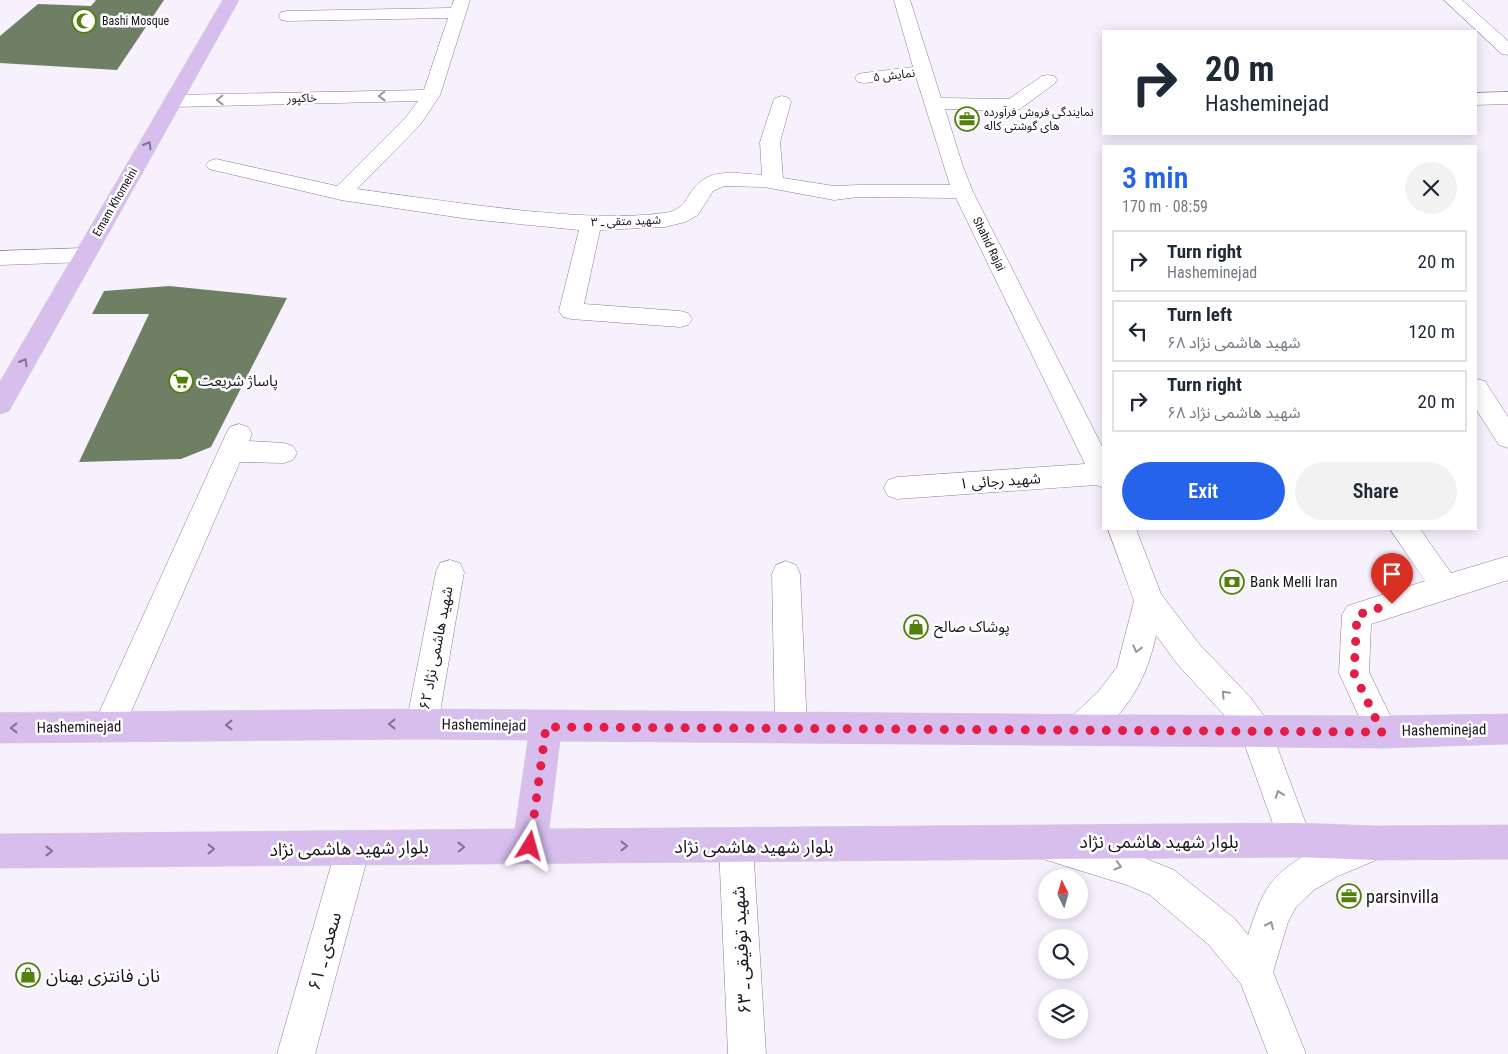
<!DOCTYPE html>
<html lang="en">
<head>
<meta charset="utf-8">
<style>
	:root { --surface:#fff; --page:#f2f2f3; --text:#1f2937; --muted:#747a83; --line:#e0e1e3; --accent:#2563eb }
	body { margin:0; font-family:"Roboto Condensed","Noto Sans Arabic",sans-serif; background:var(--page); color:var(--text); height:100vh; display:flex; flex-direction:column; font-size:19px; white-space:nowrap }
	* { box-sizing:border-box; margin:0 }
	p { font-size:16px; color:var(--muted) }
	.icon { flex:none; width:28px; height:28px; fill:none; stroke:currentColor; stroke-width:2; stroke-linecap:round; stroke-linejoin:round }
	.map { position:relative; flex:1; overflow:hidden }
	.side { position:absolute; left:1102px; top:145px; width:375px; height:385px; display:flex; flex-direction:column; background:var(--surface); border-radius:0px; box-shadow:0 2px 12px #0003 }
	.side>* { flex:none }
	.top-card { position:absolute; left:1102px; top:30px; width:375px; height:105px; border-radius:0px; box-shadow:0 2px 12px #0003; background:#fff; color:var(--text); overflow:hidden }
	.needle { width:32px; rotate:355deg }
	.tools { position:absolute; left:1038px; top:869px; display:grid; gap:10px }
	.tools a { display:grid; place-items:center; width:50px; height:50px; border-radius:50%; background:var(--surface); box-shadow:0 2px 12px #0003; font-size:25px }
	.pin { position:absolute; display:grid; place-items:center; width:42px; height:42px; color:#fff; margin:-51px -21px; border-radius:50% 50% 50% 0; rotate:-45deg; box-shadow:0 0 5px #0007 }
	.pin .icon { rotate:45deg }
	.me { position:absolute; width:55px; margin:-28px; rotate:8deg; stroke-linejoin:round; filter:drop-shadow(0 0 4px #0008) }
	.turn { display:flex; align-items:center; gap:18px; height:105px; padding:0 20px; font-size:22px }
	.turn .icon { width:65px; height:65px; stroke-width:2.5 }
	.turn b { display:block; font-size:35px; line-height:42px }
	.round { display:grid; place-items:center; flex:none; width:52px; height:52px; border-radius:26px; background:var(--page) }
	.head { display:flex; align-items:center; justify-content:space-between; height:85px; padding:0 20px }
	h1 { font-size:30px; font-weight:600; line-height:38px; color:var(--accent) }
	.button { display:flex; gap:10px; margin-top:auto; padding:10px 20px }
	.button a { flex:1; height:58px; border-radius:30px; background:var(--accent); color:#fff; font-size:20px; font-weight:600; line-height:58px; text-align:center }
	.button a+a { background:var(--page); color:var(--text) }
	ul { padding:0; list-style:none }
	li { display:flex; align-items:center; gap:15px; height:62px; margin:0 10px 8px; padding:0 10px; border:2px solid var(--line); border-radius:0px }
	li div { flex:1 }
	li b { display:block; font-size:19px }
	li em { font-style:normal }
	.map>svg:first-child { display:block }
	.building { fill:#6f7f63 }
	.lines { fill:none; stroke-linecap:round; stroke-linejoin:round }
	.minor-casing { stroke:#8c7d99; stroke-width:1 }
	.major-casing { stroke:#d1d0d2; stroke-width:1 }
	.minor { fill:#fff; fill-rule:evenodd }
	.major { fill:#d7beec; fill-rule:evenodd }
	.oneway { stroke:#98959a }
	.oneway2 { stroke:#827290 }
	.route { stroke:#e11d48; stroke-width:9; stroke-dasharray:0 16.2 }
	.labels { text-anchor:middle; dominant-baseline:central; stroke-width:5; stroke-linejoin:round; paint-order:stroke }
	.far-poi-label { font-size:12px; fill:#1a141f; stroke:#fff; text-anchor:start }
	.far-street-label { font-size:12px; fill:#1a141f; stroke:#fff }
	.poi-label { font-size:15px; fill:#1a141f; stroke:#fff; text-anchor:start }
	.street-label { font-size:15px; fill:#1a141f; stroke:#fff }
	.near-street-label { font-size:18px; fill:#1a141f; stroke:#fff }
	.near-poi-label { font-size:18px; fill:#1a141f; stroke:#fff; text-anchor:start }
</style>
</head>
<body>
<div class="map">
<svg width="1508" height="1054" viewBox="0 0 1508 1054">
	<rect width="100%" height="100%" fill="#f7f0fd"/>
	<path class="building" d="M96 0H164L117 70 0 63V36L38 4 91 6Z
		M169 286 287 298 211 447 181 459 79 462 149 314H92L104 291Z"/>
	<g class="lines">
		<g class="minor-casing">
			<path id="minor" d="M454 0H470L440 95 420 125 357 189C414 197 470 205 527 211 573 215 618 219 664 213 688 210 685 194 700 182 717 168 742 174 762 175L760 142 773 102 775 98 782 96 789 98 791 102 780 142 783 178 834 186 858 185H950L916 77 864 83 858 82 855 78 858 74 864 73 913 67 894 0H910L941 98 1009 99 1042 76 1048 75 1054 76 1057 80 1054 84 1020 109 1013 111 945 109 962 164 973 192 1104 450V488L1096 485 897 499 888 496 884 488 888 480 897 477 1085 464 956 198 858 197 834 200 764 187 724 186 713 191 698 215 685 222 665 227 600 230 584 304 680 311 688 313 692 319 688 325 680 327 571 319 563 317 559 311 579 230 469 219 341 200 209 169 206 165 209 161 216 159 337 186 406 117 418 101 173 107 166 105 164 101 166 97 173 95 424 90 448 18 287 21 281 20 279 16 281 12 287 11 451 8Z
				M1444 0H1462L1508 41V55L1502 54Z
				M1508 92V104L1476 105V93Z
				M85 248 93 250 96 255 93 260 85 262 0 265V251Z
				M1476 379 1485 381 1508 417V448L1499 445 1476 409Z
				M239 424 248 427 252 434 249 441 284 443 293 446 297 453 293 460 284 463 240 462 120 737 109 741 98 737 93 726 98 715 226 434 230 427Z
				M1108 529H1136L1161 594 1200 645 1250 697 1267 720 1312 840 1307 852 1295 857 1283 852 1243 740 1228 719 1178 665 1156 635C1149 669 1136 697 1111 723 1101 732 1093 740 1080 746L1069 741 1064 730 1069 719 1098 692 1117 667 1134 601Z
				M1390 529H1420L1451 573 1508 556V580L1371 624 1369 672 1398 732 1393 743 1382 748 1371 743 1339 673 1342 615 1347 606 1425 581Z
				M450 560 460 563 464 572 438 724 433 735 422 739 411 735 406 724 436 572 440 563Z
				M786 561 796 565 800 574 807 727 802 738 791 742 780 738 775 727 772 574 776 565Z
				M1371 828 1383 833 1388 845 1383 857 1336 877 1314 890 1296 907 1288 922 1273 972 1306 1054H1268L1241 984 1209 945 1150 895 1127 885 1046 860 1041 848 1046 836 1058 831 1127 851 1174 870 1235 919 1248 935C1254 918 1260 897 1271 883 1295 853 1337 841 1371 828Z
				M736 829 748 834 753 846 766 1054H728L719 846 724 834Z
				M353 831 365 836 370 848 315 1054H277L336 848 341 836Z"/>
		</g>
		<g class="major-casing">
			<path id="major" d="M223 0H239L9 411 0 414V382Z
				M422 709 1134 715 1382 716 1508 714V744L1382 748 560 741 549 829 1295 823 1375 826 1508 825V859L1375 860 1295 857 0 868V834L515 829 528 740 422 739 0 743V713Z"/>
		</g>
		<use href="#minor" class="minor"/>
		<use href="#major" class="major"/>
	</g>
	<defs><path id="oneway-chevron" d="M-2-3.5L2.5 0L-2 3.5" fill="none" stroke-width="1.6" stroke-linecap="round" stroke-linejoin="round" transform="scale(1.25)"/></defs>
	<g class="oneway">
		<use href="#oneway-chevron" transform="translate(382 96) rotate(179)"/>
		<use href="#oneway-chevron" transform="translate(220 100) rotate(179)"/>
		<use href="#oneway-chevron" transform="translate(1137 649) rotate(104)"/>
		<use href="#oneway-chevron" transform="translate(1225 694) rotate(-134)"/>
		<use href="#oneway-chevron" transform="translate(1279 794) rotate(-110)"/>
		<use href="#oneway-chevron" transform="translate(1118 866) rotate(16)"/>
		<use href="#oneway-chevron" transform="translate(1270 925) rotate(-65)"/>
	</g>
	<g class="oneway2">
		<use href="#oneway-chevron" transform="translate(148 145) rotate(-60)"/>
		<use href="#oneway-chevron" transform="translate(24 362) rotate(-60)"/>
		<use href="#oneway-chevron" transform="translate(392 724) rotate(180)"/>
		<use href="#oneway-chevron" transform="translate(229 725) rotate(180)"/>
		<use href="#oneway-chevron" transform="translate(14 728) rotate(179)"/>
		<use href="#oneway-chevron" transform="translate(624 846)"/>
		<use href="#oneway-chevron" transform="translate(461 847) rotate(-1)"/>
		<use href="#oneway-chevron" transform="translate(211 849)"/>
		<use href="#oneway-chevron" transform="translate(49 851)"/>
	</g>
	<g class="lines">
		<path class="route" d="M530 846 546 727 1382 732 1354 673 1357 615 1392 604"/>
	</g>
	<defs>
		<g id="mosque-ring" transform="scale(1.25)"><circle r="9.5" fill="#fff" stroke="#51800d" stroke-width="1.5"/><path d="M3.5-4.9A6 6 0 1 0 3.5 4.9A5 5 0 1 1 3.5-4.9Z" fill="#51800d"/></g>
		<g id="office-ring" transform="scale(1.25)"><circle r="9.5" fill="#fff" stroke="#51800d" stroke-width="1.5"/><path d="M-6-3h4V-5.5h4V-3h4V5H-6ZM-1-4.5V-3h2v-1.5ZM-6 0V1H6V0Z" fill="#51800d"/></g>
		<g id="supermarket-ring" transform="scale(1.25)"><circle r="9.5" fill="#fff" stroke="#51800d" stroke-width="1.5"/><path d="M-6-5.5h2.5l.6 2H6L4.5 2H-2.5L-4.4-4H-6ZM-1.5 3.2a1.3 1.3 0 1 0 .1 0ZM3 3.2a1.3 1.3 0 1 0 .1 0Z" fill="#51800d"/></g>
		<g id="bank-ring" transform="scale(1.25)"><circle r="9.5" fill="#fff" stroke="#51800d" stroke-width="1.5"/><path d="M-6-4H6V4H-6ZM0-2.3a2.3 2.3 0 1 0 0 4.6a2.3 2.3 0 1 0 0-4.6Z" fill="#51800d"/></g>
		<g id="shop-ring" transform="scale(1.25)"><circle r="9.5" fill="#fff" stroke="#51800d" stroke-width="1.5"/><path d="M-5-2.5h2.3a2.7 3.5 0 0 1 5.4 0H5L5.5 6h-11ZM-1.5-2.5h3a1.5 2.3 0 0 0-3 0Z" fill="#51800d"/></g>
	</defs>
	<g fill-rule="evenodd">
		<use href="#mosque-ring" x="84" y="21"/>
		<use href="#office-ring" x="967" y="119"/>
		<use href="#supermarket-ring" x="181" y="381"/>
		<use href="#bank-ring" x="1232" y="582"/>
		<use href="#shop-ring" x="916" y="627"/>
		<use href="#office-ring" x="1349" y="896"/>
		<use href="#shop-ring" x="28" y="975"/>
	</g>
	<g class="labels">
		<g class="far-poi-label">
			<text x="102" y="21">Bashi Mosque</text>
			<text x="984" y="112">نمایندگی فروش فرآورده<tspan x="984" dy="14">های گوشتی کاله</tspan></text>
		</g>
		<g class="far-street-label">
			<text transform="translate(894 75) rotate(-6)">نمایش ۵</text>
			<text transform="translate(302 98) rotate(-1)">خاکپور</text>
			<text transform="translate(115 202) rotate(-60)">Emam Khomeini</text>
			<text transform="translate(626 221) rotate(-2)">شهید متقی ـ ۳</text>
			<text transform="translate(989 244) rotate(64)">Shahid Rajai</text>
		</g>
		<g class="poi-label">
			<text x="198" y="381">پاساژ شریعت</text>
			<text x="1250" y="582">Bank Melli Iran</text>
			<text x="934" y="627">پوشاک صالح</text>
		</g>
		<g class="street-label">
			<text transform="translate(1000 481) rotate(-4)">شهید رجائی ۱</text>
			<text transform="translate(436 648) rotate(-79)">شهید هاشمی نژاد ۶۲</text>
			<text transform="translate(484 725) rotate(1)">Hasheminejad</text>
			<text transform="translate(79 727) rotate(-1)">Hasheminejad</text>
			<text transform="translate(1444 730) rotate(-1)">Hasheminejad</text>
		</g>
		<g class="near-street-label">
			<text x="1159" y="841">بلوار شهید هاشمی نژاد</text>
			<text x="754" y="846">بلوار شهید هاشمی نژاد</text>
			<text transform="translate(349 848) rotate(-1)">بلوار شهید هاشمی نژاد</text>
			<text transform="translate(741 950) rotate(-93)">شهید توفیقی ـ ۶۳</text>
			<text transform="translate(324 951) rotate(-74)">سعدی ـ ۶۱</text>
		</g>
		<g class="near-poi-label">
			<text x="1366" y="896">parsinvilla</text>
			<text x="46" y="975">نان فانتزی بهنان</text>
		</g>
	</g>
</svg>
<div class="tools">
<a><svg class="needle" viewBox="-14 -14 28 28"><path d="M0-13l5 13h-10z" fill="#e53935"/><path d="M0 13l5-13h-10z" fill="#747a83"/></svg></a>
<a><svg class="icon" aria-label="search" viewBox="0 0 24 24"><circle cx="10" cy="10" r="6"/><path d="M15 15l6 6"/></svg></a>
<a><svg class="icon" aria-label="layers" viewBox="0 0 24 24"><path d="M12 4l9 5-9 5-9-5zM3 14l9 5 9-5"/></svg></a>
</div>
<div class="pin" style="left:1392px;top:604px;background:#d93025"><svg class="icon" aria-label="arrive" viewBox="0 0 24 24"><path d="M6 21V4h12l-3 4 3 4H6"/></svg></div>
<svg class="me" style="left:530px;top:846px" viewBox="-20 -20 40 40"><path d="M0-17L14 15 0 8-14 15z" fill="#e11d48" stroke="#fff" stroke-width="4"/></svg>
<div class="top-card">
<div class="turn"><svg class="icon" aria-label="right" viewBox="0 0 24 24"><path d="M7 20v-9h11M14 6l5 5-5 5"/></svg><div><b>20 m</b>Hasheminejad</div></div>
</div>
<section class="side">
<div class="head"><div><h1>3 min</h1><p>170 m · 08:59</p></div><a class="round"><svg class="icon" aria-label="close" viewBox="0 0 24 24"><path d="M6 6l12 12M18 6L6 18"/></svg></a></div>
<ul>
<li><svg class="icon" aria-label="right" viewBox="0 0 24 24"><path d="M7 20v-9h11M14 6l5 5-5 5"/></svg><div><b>Turn right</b><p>Hasheminejad</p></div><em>20 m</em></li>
<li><svg class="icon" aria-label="left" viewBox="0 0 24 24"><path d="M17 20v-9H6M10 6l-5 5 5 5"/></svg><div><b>Turn left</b><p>شهید هاشمی نژاد ۶۸</p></div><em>120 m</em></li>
<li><svg class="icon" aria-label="right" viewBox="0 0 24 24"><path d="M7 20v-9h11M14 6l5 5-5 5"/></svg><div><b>Turn right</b><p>شهید هاشمی نژاد ۶۸</p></div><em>20 m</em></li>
</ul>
<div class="button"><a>Exit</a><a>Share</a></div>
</section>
</div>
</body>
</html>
